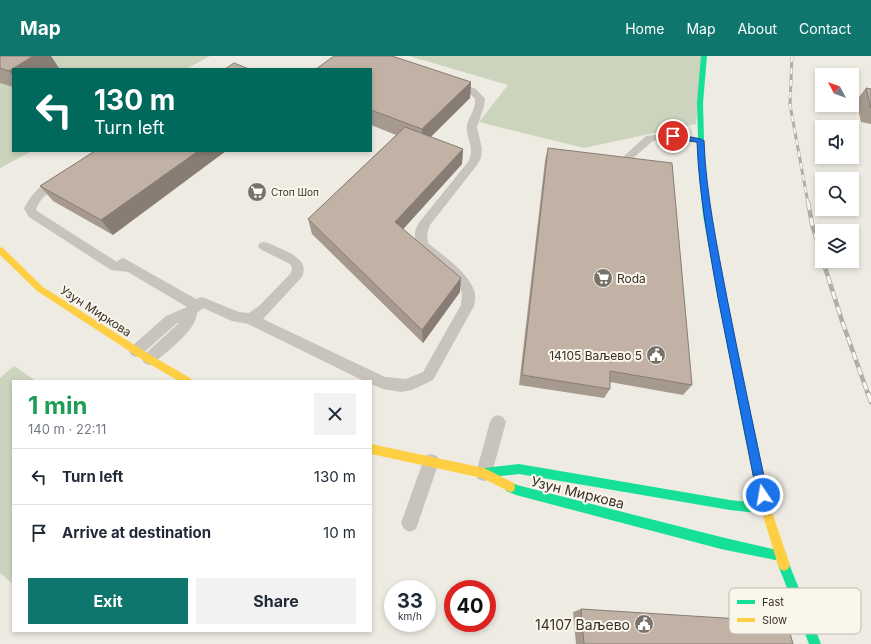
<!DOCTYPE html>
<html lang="en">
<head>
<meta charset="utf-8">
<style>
	:root { --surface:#fff; --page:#f2f2f3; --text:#1f2937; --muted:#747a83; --line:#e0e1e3; --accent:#0f766e }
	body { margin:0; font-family:Inter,sans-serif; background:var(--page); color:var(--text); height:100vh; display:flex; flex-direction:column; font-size:15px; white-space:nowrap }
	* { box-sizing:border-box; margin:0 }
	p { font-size:13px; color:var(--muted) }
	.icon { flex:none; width:22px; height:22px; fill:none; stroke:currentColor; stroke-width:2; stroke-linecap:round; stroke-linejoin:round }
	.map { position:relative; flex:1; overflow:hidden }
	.details { position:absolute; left:12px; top:324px; width:360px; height:252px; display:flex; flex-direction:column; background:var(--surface); border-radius:0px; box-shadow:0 2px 6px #0003 }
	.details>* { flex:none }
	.guide { position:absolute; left:12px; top:12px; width:360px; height:84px; border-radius:0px; box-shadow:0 2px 6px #0003; background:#00695c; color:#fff; overflow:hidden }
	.needle { width:26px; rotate:311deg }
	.buttons { position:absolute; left:815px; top:12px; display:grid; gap:8px }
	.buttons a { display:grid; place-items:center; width:44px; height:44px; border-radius:0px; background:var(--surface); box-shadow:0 2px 6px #0003; font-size:20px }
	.speed { position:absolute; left:384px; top:524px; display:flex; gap:8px; font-size:20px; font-weight:700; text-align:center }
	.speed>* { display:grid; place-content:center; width:52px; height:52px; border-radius:50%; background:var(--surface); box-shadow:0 2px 6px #0003; line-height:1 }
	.speed small { font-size:10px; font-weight:400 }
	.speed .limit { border:6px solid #d22; background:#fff; color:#111 }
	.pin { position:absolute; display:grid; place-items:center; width:34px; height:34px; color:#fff; margin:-17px; border:2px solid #fff; border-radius:50%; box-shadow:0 1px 4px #0007 }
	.me { position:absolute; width:44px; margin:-22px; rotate:348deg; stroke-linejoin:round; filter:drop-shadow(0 0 3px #0008) }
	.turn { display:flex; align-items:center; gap:14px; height:84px; padding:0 16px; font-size:18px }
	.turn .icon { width:52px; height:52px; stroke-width:2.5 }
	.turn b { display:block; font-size:28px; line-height:34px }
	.round { display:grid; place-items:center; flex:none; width:42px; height:42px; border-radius:0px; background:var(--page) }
	.summary { display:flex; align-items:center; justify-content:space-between; height:68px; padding:0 16px }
	h1 { font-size:24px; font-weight:700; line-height:30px; color:#1e9e55 }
	.cta { display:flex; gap:8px; margin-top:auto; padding:8px 16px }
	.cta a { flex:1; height:46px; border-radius:0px; background:var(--accent); color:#fff; font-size:16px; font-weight:700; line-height:46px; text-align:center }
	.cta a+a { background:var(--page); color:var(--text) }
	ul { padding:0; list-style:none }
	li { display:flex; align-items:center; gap:12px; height:56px; padding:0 16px; border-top:1px solid var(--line) }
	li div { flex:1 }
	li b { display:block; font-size:15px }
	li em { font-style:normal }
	header { display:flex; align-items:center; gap:24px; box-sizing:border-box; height:56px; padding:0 20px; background:var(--accent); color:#fff }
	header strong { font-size:19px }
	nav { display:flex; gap:22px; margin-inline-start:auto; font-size:14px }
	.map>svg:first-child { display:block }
	.green { fill:#ccd4be }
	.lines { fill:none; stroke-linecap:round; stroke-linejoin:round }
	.lane { fill:#c8c3bc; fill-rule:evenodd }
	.fast { fill:#16e098; fill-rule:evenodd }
	.slow { fill:#ffcf43; fill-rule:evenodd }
	.rail-far2-casing { stroke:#b0aca6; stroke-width:3 }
	.rail-far1-casing { stroke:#b0aca6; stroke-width:4.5 }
	.rail-casing { stroke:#b0aca6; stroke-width:5 }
	.rail-far2 { stroke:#faf6ec; stroke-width:2; stroke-dasharray:6; stroke-linecap:butt }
	.rail-far1 { stroke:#faf6ec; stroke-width:3; stroke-dasharray:8; stroke-linecap:butt }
	.rail { stroke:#faf6ec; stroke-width:3.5; stroke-dasharray:11; stroke-linecap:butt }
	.wall { fill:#a6998e }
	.shaded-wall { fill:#877d74 }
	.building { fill:#c1b2a5; stroke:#877d74 }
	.route { fill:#1a73e8; stroke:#114b97 }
	.labels { text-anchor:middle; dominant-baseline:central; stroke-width:4; stroke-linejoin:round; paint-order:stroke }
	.far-poi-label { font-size:10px; fill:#39312a; stroke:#faf6ec; text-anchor:start }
	.poi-label { font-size:12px; fill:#39312a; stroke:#faf6ec; text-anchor:start }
	.street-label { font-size:12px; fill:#39312a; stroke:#faf6ec }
	.near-street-label { font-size:14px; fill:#39312a; stroke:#faf6ec }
	.near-poi-label { font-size:14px; fill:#39312a; stroke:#faf6ec; text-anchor:end }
	.key { fill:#faf6ec; stroke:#c0bbb2; stroke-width:1 }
	.key-label { font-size:11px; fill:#39312a }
</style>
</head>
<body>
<header>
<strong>Map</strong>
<nav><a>Home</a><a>Map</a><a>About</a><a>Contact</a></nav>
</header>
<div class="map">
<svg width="871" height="588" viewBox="0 0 871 588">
	<rect width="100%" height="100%" fill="#eeebe3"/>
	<path class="green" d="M0 0H210L186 13H13V95H32L0 112Z
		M409 0H702L696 68 584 92 479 66 508 29Z
		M14 310 36 325H13V528L0 517V322Z"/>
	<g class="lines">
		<path class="lane" d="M453 24 476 33 485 43 484 50 477 71 482 93 481 102 477 109 430 169 427 178 428 187C443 200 467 215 474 234 476 239 475 245 474 250L433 324 412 334 401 336 383 333 371 328V325H364L248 268 232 265 203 252 197 257C196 275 167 295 154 307L149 309 144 307 142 303 144 299 180 266 176 268 141 299 136 301 131 299 129 295 131 291 166 260 187 251 128 216 111 214 29 161 24 153C29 141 48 118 63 122L64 125 63 128C52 134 41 140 36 153L37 155 117 206 119 204 123 202 127 204 196 243 202 241 239 256 249 257 259 250 291 217 292 211 290 208 260 193 258 190 260 187 264 186 268 187C282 194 313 202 301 222L263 263 385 321 406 323 423 316 461 249C461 245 463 239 461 234 453 216 413 198 415 178 415 173 418 168 421 164L468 106C476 90 465 83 467 69 469 60 476 53 475 43L467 35 450 29 448 27Z
			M673 77 701 82 706 85 701 88 673 83 653 85 632 103H624L623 101 646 80Z
			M498 359 503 361 506 366 492 417 490 423 484 425 478 423 476 417 490 366 493 361Z
			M431 398 437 400 439 406 416 473 410 476 404 473 401 467 425 400Z"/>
		<path class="fast" d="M701 0H707L703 47 705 119 711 159 724 231 755 381 754 384 750 386 746 384 745 381 716 231 703 159 699 119 697 47Z
			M519 408 730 444 766 448 770 449 771 453 770 457 766 458 730 454 519 418 484 422 480 421 479 417 480 413 484 412Z
			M510 426 517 429 721 481 785 496 787 500 785 504 788 505 821 588H809L778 509 780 505 721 493 516 439 506 435 505 431 506 427Z"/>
		<path class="slow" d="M0 191 3 192 43 231 152 300 190 322 192 325H179L146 306 37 235 0 199Z
			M750 376 754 378 755 381 771 453 790 509 788 513 784 515 780 513 778 509 761 453 745 381 746 378Z
			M371 388 484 412 514 427 515 431 514 435 510 436 482 422 371 398Z"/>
		<g class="rail-far2-casing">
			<path id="rail-far2" d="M792 0 790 49 808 147"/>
		</g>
		<g class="rail-far1-casing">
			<path id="rail-far1" d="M808 146 812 168 822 201
				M823 205 842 265 868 338"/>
		</g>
		<g class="rail-casing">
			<path id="rail" d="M868 337 871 346"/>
		</g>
		<use href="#rail-far2" class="rail-far2"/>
		<use href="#rail-far1" class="rail-far1"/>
		<use href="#rail" class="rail"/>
	</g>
	<path class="wall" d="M0 0 59 12 13 13V31L0 27Z
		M371 13 471 26 470 42 431 81 463 93 462 108 403 173 460 236 423 287 312 178 308 163 396 79 371 69Z
		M866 32 871 33V68L861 66 856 45Z
		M548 92 692 329 683 339 610 326V333L604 342 519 329 545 105Z
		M95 95 113 179 53 145 40 130Z
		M581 553 793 588H576L573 556Z"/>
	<path class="shaded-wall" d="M33 0H51L59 12 57 13H13V20L9 15Z
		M471 26 470 42 422 89V73Z
		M463 93 462 108 396 181 395 166Z
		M198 95H226L113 179 101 164Z
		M461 222 460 236 423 287 422 274Z"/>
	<path class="building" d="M0 0H33L9 15 0 12Z
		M334 0H392L471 26 422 73 371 54V13H316Z
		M234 7 249 13H225Z
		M866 32 871 33V52Z
		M405 71 463 93 395 166 461 222 422 274 308 163Z
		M548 92 672 107 692 329 610 315V333L522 319Z
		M95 95H198L101 164 40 130Z
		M581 553 787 566 793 588H584Z"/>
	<path class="route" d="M673 78 701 83 704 85C706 138 717 189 727 242 740 308 754 373 768 439L766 443 763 444 759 443 757 439C744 373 731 308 718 242 709 190 699 139 697 86L671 82V79Z"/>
	<defs>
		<g id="supermarket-disc" transform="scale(1)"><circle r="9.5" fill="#78726b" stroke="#faf6ec"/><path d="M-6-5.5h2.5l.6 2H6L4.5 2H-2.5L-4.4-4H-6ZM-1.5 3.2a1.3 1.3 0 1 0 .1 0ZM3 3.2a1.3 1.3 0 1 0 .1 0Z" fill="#fff"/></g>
		<g id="civic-disc" transform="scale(1)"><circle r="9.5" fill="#78726b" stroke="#faf6ec"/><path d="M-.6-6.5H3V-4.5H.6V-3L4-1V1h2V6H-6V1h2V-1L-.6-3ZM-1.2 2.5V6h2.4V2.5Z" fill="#fff"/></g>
	</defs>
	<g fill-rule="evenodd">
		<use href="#supermarket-disc" x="257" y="136"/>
		<use href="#supermarket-disc" x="603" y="222"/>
		<use href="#civic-disc" x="656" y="299"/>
		<use href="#civic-disc" x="644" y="568"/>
	</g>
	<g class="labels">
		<g class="far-poi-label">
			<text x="271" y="136">Стоп Шоп</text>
		</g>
		<g class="poi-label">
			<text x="617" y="222">Roda</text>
			<text x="642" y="299" text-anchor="end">14105 Ваљево 5</text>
		</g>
		<g class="street-label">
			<text transform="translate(96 255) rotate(33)">Узун Миркова</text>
		</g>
		<g class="near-street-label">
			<text transform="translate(578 436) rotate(14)">Узун Миркова</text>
		</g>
		<g class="near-poi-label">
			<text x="630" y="568">14107 Ваљево</text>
		</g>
	</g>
	<rect x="729" y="532" width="132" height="46" rx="6" class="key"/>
	<rect x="737" y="544" width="18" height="4" fill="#16e098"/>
	<rect x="737" y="562" width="18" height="4" fill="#ffcf43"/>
	<g class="key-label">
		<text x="762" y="550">Fast</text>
		<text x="762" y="568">Slow</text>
	</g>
</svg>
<div class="buttons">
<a><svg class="needle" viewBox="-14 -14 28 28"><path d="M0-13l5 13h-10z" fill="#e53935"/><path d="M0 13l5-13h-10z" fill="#747a83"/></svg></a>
<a><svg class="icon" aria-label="sound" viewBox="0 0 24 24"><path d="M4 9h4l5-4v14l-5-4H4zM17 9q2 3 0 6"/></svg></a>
<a><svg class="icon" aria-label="search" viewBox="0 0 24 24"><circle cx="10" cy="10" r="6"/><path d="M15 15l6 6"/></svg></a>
<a><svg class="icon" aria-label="layers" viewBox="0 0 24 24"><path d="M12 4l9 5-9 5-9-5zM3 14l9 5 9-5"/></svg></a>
</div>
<div class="speed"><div>33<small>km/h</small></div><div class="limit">40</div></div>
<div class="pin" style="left:673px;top:80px;background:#d93025"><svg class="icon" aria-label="arrive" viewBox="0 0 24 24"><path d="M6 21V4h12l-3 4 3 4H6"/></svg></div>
<svg class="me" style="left:763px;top:439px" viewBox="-20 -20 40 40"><circle r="17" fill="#1a73e8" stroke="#fff" stroke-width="3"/><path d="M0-11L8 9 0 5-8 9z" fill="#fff"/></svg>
<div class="guide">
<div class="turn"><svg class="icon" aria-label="left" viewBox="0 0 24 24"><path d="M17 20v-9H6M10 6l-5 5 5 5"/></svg><div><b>130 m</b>Turn left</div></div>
</div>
<section class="details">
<div class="summary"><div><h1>1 min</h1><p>140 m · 22:11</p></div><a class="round"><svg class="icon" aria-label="close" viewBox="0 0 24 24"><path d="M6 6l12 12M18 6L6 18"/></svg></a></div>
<ul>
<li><svg class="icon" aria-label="left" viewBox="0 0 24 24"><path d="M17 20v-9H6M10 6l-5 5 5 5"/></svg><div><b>Turn left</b></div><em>130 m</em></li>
<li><svg class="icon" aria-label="arrive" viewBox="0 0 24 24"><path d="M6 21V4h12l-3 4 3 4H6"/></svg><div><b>Arrive at destination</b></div><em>10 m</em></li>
</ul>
<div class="cta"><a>Exit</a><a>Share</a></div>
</section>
</div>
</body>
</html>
